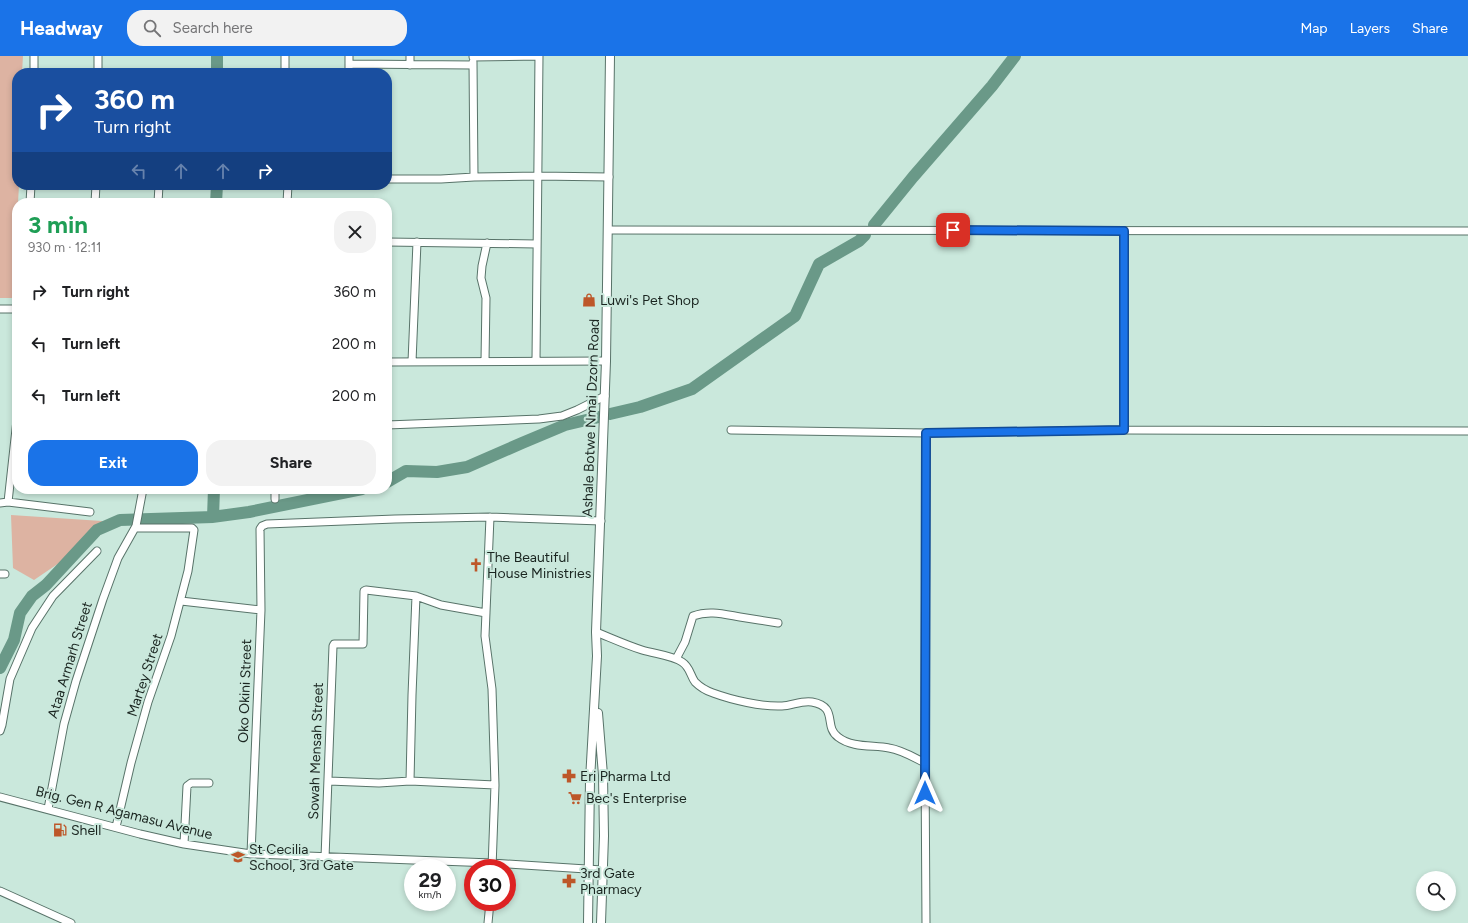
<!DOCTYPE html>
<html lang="en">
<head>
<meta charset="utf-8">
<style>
	:root { --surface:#fff; --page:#f2f2f2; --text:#202124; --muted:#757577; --accent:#1a73e8 }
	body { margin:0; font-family:Figtree,sans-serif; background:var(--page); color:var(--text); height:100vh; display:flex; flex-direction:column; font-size:15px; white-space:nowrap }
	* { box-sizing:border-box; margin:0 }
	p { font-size:13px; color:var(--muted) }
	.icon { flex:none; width:22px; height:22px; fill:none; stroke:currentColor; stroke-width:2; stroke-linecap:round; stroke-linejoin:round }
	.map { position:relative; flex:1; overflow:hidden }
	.panel { position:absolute; left:12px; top:142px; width:380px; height:296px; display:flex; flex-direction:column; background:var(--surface); border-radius:16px; box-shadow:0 2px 6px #0003 }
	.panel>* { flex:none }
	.hud { position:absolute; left:12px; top:12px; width:380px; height:122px; border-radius:16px; box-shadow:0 2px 6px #0003; background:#1a4fa0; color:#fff; overflow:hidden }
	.controls { position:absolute; left:1416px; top:815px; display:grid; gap:8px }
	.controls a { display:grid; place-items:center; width:40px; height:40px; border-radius:50%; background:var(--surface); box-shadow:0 2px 6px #0003; font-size:20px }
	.speed { position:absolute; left:404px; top:803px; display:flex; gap:8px; font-size:20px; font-weight:700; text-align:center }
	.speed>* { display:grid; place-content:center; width:52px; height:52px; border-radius:50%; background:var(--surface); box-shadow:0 2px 6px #0003; line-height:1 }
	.speed small { font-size:10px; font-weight:400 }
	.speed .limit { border:6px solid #d22; background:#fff; color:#111 }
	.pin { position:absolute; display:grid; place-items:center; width:34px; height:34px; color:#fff; margin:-17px; border-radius:8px; box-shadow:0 2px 6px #0006 }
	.me { position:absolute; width:44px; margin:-22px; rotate:0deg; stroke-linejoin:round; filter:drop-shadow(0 0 3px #0008) }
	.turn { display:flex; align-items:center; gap:14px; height:84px; padding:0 16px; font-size:18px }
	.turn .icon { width:52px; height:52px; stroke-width:2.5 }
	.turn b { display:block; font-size:28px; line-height:34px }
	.lanes { display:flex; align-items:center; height:38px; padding:0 16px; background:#0003; justify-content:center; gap:20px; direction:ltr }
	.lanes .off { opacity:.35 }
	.round { display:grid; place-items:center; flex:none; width:42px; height:42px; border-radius:16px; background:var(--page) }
	.headline { display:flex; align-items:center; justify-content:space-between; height:68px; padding:0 16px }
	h1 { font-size:24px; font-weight:700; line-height:30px; color:#1e9e55 }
	.action { display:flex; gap:8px; margin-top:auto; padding:8px 16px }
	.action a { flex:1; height:46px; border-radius:16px; background:var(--accent); color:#fff; font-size:16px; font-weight:700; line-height:46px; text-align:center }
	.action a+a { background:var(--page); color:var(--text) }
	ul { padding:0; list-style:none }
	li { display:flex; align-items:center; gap:12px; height:52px; padding:0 16px }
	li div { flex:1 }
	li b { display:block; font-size:15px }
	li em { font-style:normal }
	header { display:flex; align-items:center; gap:24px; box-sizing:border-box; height:56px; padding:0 20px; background:var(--accent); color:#fff }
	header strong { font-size:19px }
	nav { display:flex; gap:22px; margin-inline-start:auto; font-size:14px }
	.search { width:280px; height:36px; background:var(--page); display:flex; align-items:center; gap:10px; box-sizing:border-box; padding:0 14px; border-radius:16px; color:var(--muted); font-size:15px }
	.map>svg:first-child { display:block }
	.green { fill:#ddb3a2 }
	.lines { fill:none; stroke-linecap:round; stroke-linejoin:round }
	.river { stroke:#6a9988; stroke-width:12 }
	.minor-casing { stroke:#587369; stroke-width:9 }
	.major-casing { stroke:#587369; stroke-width:10 }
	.minor { stroke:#fff; stroke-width:7 }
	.major { stroke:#fff; stroke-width:8 }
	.route-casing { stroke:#114b97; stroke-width:10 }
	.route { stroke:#1a73e8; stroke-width:7 }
	.labels { text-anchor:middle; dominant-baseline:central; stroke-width:4; stroke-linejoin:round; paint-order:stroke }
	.poi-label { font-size:14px; fill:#1a2520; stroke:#cae8dc; text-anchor:start }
	.street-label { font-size:14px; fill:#1a2520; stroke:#cae8dc }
</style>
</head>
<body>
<header>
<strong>Headway</strong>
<div class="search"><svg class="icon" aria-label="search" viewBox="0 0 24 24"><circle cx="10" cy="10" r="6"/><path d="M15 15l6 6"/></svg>Search here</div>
<nav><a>Map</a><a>Layers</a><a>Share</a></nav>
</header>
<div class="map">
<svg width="1468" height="867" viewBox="0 0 1468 867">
	<rect width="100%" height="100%" fill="#cae8dc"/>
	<path class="green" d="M0 0H23L22 17H17V129H19L18 147H17L15 242H0Z
		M11 459 102 465 103 468 85 479 62 505 34 524 13 512Z"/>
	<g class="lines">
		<path class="river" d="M217 0V17
			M216 147 217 129
			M874 169 913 121 992 30 1015 0
			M610 358 640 351 692 333 795 260 819 208 859 185 865 179
			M387 426 406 415 437 416 467 411 522 387 565 369 599 361
			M212 461 249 456 362 433
			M0 612 14 584 20 557 32 540 46 529 97 474 120 464 213 461 214 433"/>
		<g class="minor-casing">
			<path id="minor" d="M285 0V17
				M473 1 539 0 536 305
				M473 6 474 121
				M349 8 473 9
				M410 9V0
				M34 17V0
				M98 17V0
				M349 17V0
				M387 123H441L474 121 538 120 609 121
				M30 147 31 129
				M95 147 96 129
				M158 147 159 129
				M287 147 288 129
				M608 174 1468 175
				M387 186 536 188
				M0 253H17
				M485 305 486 242 481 222 482 210 487 187
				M387 306 606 305
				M412 306 417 186
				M387 369 539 363 562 360 577 354 605 340
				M731 374 926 377 1124 374 1468 375
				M1124 374V175
				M926 377 925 707 926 867
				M275 433V443
				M8 446 17 364
				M0 447 8 446 90 456
				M490 461 485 580 492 633 495 729 492 812
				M0 518H5
				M181 545 261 554
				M596 576C611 582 626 589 642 594 655 598 671 599 682 606 690 611 690 619 695 626 700 631 707 635 713 637 732 644 762 651 782 650 791 650 802 644 812 646 839 651 823 670 838 681 852 692 873 689 889 692 902 694 913 701 925 707
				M676 603 685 586 693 560C709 554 723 558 740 561 753 563 765 565 778 567
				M0 675 2 669 10 623 32 572 53 540 97 495
				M329 725 379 727 410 725 495 729
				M410 725 412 639 416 540
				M0 741 140 778 184 788 251 798 492 807 602 814
				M48 753 64 668 76 625 103 543 118 502 136 470 143 433
				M116 771 131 707 148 646 171 580 188 515 194 474 192 472H135
				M184 788 187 730 191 727H209
				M251 798 261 554 260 473 262 470 267 468 395 463 490 461 601 465
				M325 802 333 590 334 588H363L364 535 366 534 416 540 441 549 486 557
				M0 835 71 867
				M488 867 490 846"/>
		</g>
		<g class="major-casing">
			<path id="major" d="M598 657 603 719 604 780 601 867
				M588 867 590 724 597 600 596 576 606 305 610 0"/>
		</g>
		<use href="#minor" class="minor"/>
		<use href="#major" class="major"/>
	</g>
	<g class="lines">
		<g class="route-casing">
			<path id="route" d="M925 737 926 377 1124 374V175L953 174"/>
		</g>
		<use href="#route" class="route"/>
	</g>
	<defs>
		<g id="shop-bare" transform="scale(1.08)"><path d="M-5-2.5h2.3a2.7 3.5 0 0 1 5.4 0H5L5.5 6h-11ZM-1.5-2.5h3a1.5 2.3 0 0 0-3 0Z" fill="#bd5729" stroke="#cae8dc" stroke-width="2.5" paint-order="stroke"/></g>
		<g id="church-bare" transform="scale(1.08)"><path d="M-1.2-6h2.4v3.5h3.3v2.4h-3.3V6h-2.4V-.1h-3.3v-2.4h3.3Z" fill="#bd5729" stroke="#cae8dc" stroke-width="2.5" paint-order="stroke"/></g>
		<g id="pharmacy-bare" transform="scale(1.08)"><path d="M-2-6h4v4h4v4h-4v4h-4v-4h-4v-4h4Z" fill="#bd5729" stroke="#cae8dc" stroke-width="2.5" paint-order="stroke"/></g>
		<g id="supermarket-bare" transform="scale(1.08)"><path d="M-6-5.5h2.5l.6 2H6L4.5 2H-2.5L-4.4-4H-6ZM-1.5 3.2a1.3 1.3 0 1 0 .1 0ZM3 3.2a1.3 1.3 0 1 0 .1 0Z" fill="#bd5729" stroke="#cae8dc" stroke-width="2.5" paint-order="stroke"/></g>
		<g id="fuel-bare" transform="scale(1.08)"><path d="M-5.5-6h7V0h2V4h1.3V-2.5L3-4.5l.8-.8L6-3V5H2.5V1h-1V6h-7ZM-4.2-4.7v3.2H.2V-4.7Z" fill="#bd5729" stroke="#cae8dc" stroke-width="2.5" paint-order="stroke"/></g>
		<g id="school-bare" transform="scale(1.08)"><path d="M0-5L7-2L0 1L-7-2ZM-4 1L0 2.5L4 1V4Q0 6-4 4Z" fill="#bd5729" stroke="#cae8dc" stroke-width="2.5" paint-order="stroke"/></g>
	</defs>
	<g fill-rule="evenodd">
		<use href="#shop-bare" x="589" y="244"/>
		<use href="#church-bare" x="476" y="509"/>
		<use href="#pharmacy-bare" x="569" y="720"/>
		<use href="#supermarket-bare" x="575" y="742"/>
		<use href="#fuel-bare" x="60" y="774"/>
		<use href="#school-bare" x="238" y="801"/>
		<use href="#pharmacy-bare" x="569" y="825"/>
	</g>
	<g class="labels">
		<g class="poi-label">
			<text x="600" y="244">Luwi's Pet Shop</text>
			<text x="487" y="501">The Beautiful<tspan x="487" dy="16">House Ministries</tspan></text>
			<text x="580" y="720">Eri Pharma Ltd</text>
			<text x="586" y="742">Bec's Enterprise</text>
			<text x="71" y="774">Shell</text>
			<text x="249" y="793">St Cecilia<tspan x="249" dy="16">School, 3rd Gate</tspan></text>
			<text x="580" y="817">3rd Gate<tspan x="580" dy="16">Pharmacy</tspan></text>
		</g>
		<g class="street-label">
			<text transform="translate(591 362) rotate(-88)">Ashale Botwe Nmai Dzorn Road</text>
			<text transform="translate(70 604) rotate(-73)">Ataa Armarh Street</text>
			<text transform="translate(145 619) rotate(-72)">Martey Street</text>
			<text transform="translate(245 635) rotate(-88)">Oko Okini Street</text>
			<text transform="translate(316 695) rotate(-88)">Sowah Mensah Street</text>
			<text transform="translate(124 757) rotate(14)">Brig. Gen R Agamasu Avenue</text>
		</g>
	</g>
</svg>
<div class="controls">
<a><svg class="icon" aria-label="search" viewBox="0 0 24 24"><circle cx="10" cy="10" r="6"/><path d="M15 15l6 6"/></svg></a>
</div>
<div class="speed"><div>29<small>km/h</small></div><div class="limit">30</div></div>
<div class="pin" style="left:953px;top:174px;background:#d93025"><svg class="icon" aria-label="arrive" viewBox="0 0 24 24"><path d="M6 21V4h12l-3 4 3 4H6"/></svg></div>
<svg class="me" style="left:925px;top:737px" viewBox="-20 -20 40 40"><path d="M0-17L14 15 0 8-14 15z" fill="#1a73e8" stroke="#fff" stroke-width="4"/></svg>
<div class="hud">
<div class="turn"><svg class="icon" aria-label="right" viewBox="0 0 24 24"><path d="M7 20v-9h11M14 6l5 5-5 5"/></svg><div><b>360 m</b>Turn right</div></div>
<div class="lanes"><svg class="icon off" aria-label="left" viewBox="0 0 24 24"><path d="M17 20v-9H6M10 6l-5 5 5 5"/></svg><svg class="icon off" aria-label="ahead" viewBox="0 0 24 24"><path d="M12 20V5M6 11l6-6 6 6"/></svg><svg class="icon off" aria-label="ahead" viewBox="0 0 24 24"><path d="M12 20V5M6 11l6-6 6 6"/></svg><svg class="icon" aria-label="right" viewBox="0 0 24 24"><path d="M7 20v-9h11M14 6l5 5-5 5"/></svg></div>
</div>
<section class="panel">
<div class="headline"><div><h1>3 min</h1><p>930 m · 12:11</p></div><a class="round"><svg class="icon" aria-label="close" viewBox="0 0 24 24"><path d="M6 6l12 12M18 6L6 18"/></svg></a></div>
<ul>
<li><svg class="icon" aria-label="right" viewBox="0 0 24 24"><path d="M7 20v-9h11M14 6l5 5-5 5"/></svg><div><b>Turn right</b></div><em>360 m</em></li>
<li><svg class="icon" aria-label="left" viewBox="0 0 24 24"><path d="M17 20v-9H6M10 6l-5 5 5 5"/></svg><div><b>Turn left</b></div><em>200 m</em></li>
<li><svg class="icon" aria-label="left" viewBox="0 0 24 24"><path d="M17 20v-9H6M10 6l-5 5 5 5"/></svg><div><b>Turn left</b></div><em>200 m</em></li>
</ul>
<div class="action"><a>Exit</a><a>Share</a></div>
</section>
</div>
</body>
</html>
